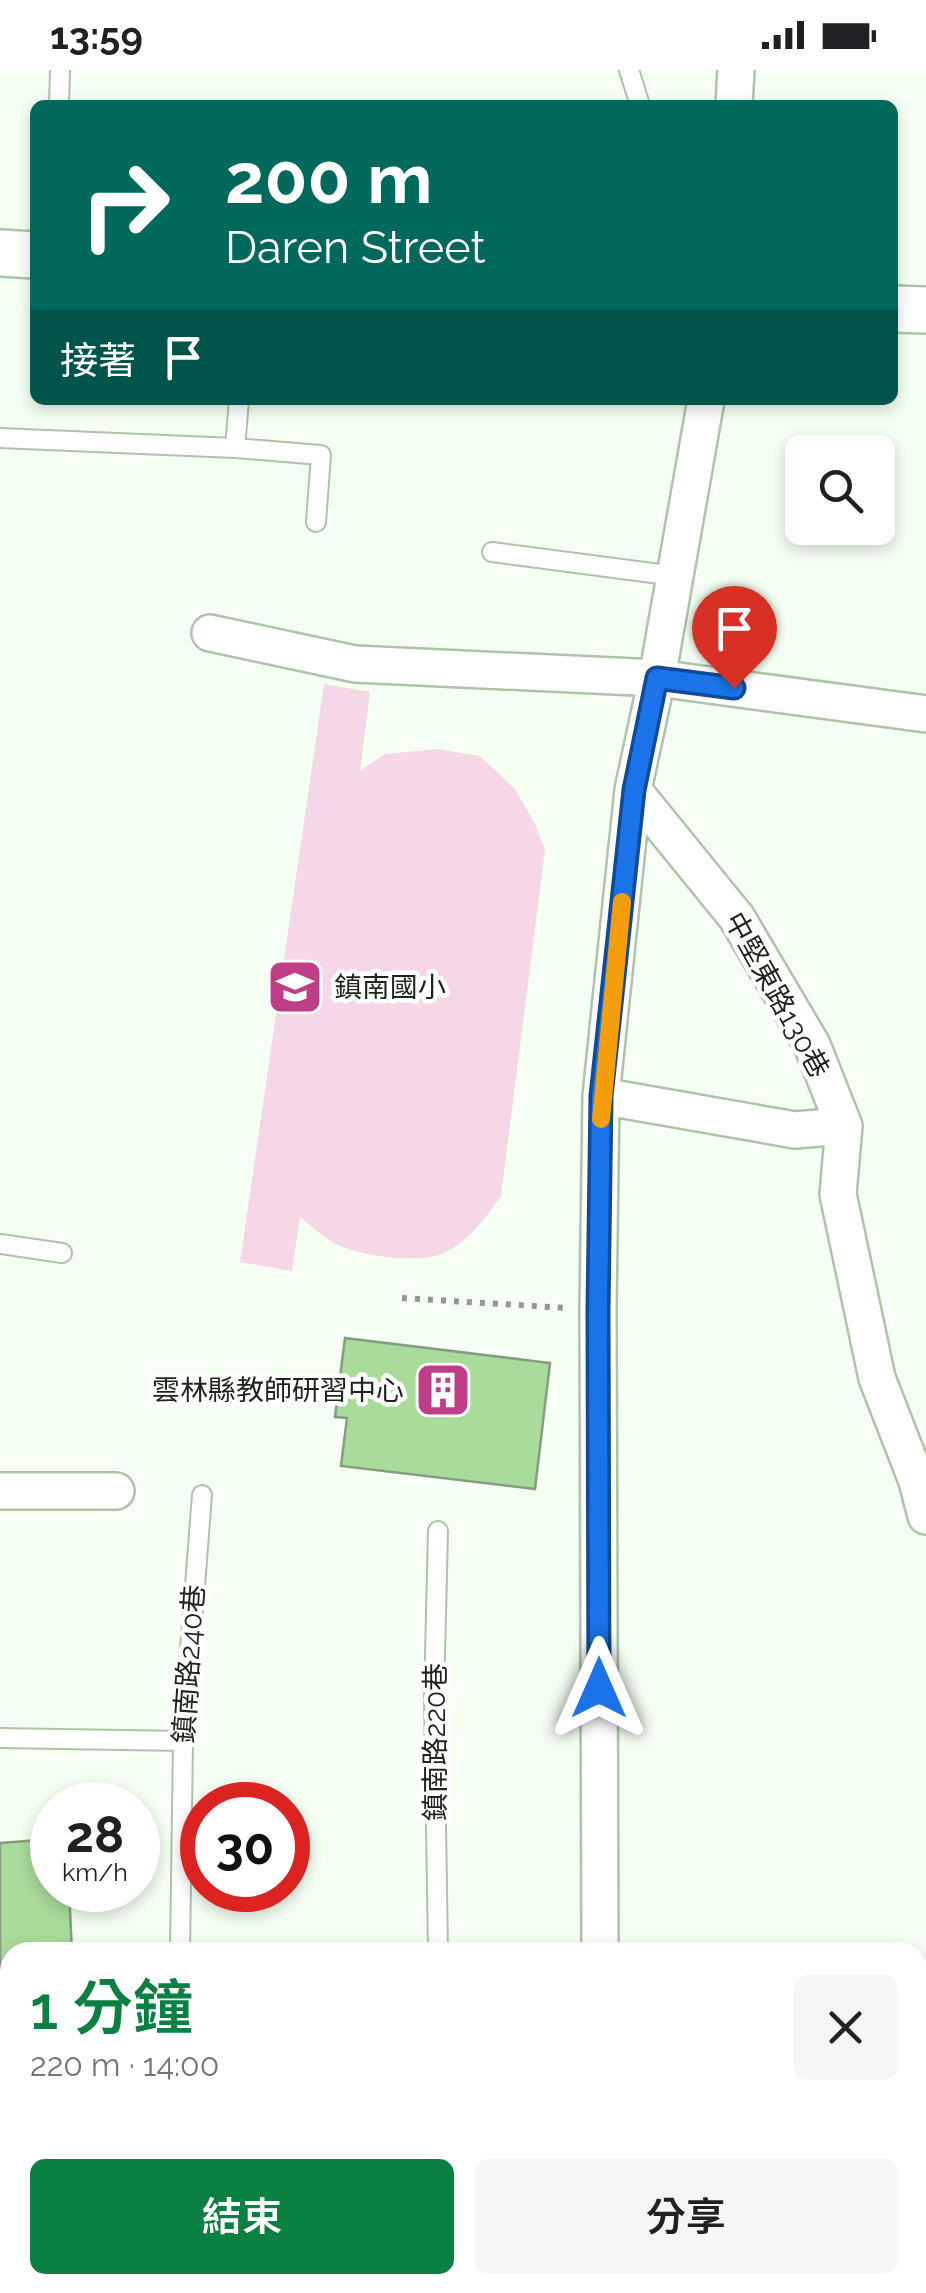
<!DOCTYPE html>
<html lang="zh-TW">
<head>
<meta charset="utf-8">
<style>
	:root { --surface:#fff; --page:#f6f6f6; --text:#202124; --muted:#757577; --accent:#0b8043 }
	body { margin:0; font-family:Raleway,"Noto Sans TC",sans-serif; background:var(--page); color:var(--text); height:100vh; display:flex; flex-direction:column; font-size:38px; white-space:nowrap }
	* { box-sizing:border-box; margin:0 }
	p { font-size:32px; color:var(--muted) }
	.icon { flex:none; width:55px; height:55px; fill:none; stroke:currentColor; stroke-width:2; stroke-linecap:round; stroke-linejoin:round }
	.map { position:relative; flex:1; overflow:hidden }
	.side { position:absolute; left:0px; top:1872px; width:928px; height:352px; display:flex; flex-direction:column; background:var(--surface); border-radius:30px 30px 0 0; box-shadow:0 5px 15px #0003 }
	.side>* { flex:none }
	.guide { position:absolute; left:30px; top:30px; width:868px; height:305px; border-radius:15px; box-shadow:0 5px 15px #0003; background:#00695c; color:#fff; overflow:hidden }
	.fabs { position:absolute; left:785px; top:365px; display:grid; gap:20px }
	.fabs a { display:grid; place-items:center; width:110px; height:110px; border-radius:15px; background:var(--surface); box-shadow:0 5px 15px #0003; font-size:50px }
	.speed { position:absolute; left:30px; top:1712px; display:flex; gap:20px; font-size:50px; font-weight:700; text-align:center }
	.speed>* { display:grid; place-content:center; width:130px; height:130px; border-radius:50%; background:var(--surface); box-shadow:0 5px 15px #0003; line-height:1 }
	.speed small { font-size:25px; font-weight:400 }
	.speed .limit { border:15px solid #d22; background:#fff; color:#111 }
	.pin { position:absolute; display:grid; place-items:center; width:85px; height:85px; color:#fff; margin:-102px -42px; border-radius:50% 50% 50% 0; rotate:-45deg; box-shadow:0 0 10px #0007 }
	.pin .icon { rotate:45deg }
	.me { position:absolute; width:110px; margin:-55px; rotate:0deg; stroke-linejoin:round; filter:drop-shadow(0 0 8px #0008) }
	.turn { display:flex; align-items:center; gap:35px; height:210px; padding:0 30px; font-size:45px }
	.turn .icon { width:130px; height:130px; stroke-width:2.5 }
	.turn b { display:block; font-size:70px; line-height:85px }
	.then { display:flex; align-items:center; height:95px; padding:0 30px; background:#0003; gap:20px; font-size:38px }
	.round { display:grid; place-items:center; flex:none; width:105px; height:105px; border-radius:15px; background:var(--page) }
	.overview { display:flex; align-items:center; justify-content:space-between; height:170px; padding:0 30px }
	h1 { font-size:60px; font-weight:600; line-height:75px; color:var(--accent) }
	.button { display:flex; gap:20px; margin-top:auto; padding:20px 30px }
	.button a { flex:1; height:115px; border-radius:15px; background:var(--accent); color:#fff; font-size:40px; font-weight:600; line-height:115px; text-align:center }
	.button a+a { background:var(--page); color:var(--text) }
	.status { display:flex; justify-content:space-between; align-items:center; height:70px; padding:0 50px; background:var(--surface); direction:ltr }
	.status svg { height:28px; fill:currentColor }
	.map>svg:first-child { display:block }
	.green { fill:#f6d7e5 }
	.building { fill:#a9db9b; stroke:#879d82; stroke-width:2.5 }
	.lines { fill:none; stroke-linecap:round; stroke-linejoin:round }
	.service-casing { stroke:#aec4a8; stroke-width:22 }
	.minor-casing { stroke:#aec4a8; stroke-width:40 }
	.tertiary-casing { stroke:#aec4a8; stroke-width:50 }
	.path { stroke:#919a8f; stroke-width:6; stroke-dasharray:5 8; stroke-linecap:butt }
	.service { stroke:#fff; stroke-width:18 }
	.minor { stroke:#fff; stroke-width:35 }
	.tertiary { stroke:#fff; stroke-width:45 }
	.route-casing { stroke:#114b97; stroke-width:25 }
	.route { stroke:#1a73e8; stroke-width:18 }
	.slow { stroke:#f59e0b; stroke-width:18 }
	.labels { text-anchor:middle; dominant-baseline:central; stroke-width:9; stroke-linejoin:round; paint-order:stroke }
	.poi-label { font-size:28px; fill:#1d251b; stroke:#fff; text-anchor:start }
	.street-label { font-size:28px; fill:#1d251b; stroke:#fff }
</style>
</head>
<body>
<div class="status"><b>13:59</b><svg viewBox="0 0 49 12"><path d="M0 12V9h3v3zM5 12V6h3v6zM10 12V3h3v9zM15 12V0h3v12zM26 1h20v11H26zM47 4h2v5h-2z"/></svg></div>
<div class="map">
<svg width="926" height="2223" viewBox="0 0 926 2223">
	<rect width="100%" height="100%" fill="#f5fff3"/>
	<path class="green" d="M324 614 370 622 360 701 385 684 437 679 480 686 515 719 535 754 545 780 501 1126C486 1147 470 1170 446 1182 422 1194 370 1187 345 1178 328 1172 314 1158 300 1147L292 1201 240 1192Z
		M926 2000V2223H672V2215H918V2002Z"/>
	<path class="building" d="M345 1268 550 1293 535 1419 341 1396 347 1348 335 1347Z
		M52 1769V1820H69L72 1882H10V1923L0 1926V1773Z"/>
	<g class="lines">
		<g class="service-casing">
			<path id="service" d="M629 0 640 35
				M59 35 60 0
				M0 368 235 378 321 385 316 452
				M235 378 239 330
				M492 482 675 506
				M0 1174 62 1183
				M438 1461 434 1627 438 1882
				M0 1668 183 1671
				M180 1882 183 1671 202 1425"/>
		</g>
		<g class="minor-casing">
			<path id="minor" d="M734 35 736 0
				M210 563 355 594 657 608 926 644
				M633 720 737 848 812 975 844 1056 838 1124 877 1308 917 1411 926 1446
				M601 1026 795 1060 844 1056
				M0 1421H116
				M600 1882 598 1239 601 1026 633 720 657 608 706 330
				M609 2215V2223"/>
		</g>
		<g class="tertiary-casing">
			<path id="tertiary" d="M0 183 35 185
				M892 239 926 240
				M918 1922 926 1920
				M0 2119 10 2116"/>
		</g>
		<path class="path" d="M402 1228 567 1238
			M918 1972 926 1970
			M669 2223 683 2215"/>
		<use href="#service" class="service"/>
		<use href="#minor" class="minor"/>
		<use href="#tertiary" class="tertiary"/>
	</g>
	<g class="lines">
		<g class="route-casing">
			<path id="route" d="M599 1618 598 1240 601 1026 634 720 657 608 734 618"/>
		</g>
		<use href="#route" class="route"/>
		<path class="slow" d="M601 1049 622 832"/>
	</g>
	<defs>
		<g id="school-square" transform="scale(2.875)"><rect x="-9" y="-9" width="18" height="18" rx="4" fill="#bf3e87" stroke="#fff"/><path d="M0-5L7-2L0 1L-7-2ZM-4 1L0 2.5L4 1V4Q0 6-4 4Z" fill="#fff"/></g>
		<g id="building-square" transform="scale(2.875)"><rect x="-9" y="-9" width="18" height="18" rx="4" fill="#bf3e87" stroke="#fff"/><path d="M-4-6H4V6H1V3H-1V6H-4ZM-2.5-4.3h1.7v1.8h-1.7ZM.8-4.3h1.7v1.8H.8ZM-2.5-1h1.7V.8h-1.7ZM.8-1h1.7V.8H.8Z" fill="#fff"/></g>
	</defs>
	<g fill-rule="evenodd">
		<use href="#school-square" x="295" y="917"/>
		<use href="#building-square" x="443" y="1320"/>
	</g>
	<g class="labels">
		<g class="poi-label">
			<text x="334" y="917">鎮南國小</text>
			<text x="404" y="1320" text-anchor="end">雲林縣教師研習中心</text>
		</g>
		<g class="street-label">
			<text transform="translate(777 925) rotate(61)">中堅東路130巷</text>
			<text transform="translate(189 1594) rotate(-86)">鎮南路240巷</text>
			<text transform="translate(435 1672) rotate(-90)">鎮南路220巷</text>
		</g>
	</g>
</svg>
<div class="fabs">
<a><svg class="icon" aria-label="search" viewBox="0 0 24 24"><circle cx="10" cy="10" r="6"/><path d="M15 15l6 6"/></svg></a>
</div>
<div class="speed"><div>28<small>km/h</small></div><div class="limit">30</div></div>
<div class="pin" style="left:734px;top:618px;background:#d93025"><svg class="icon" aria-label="arrive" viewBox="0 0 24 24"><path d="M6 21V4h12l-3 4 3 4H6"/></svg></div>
<svg class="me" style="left:599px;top:1618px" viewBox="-20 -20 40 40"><path d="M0-17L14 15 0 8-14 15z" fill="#1a73e8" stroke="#fff" stroke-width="4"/></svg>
<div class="guide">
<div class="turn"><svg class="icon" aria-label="right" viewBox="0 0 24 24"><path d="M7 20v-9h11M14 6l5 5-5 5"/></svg><div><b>200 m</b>Daren Street</div></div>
<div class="then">接著<svg class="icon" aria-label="arrive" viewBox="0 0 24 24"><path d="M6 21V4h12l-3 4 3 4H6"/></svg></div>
</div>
<section class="side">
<div class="overview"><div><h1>1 分鐘</h1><p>220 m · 14:00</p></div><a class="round"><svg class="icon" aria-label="close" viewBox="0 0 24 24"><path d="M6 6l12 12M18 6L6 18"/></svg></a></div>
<div class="button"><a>結束</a><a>分享</a></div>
</section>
</div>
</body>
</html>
